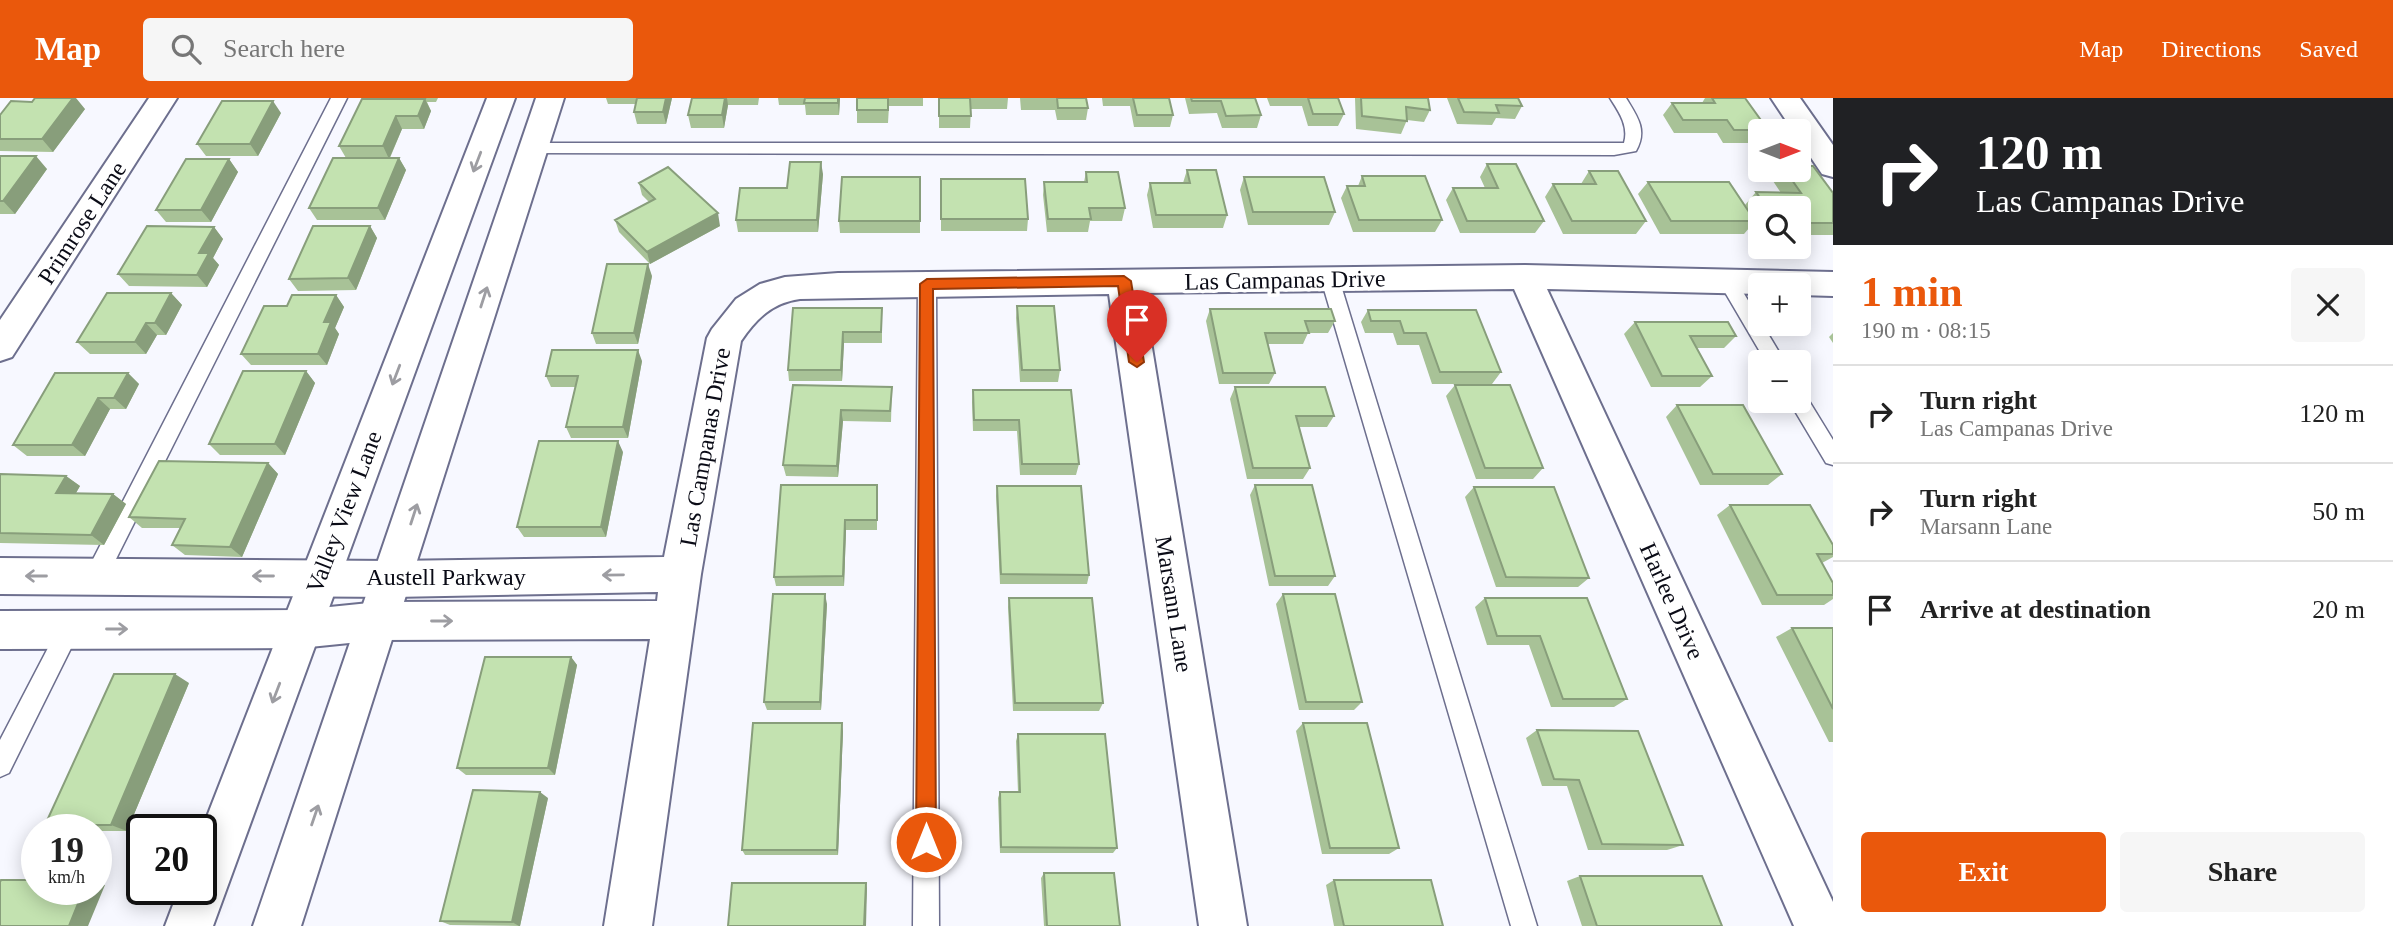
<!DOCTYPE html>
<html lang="en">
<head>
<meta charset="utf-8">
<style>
	:root { --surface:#fff; --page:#f6f6f6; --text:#222; --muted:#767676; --line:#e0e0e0; --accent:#ea580c }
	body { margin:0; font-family:Georgia,serif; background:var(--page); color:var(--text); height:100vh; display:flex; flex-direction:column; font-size:26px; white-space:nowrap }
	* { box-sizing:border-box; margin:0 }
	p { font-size:23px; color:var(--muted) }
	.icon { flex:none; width:38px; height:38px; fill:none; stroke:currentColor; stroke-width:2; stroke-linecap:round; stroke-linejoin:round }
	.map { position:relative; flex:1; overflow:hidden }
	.sheet { display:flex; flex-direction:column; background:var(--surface); width:560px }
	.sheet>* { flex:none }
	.guide { background:#202124; color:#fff; overflow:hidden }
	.needle { width:46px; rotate:90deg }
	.tools { position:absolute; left:1748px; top:21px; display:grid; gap:14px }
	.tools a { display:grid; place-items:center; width:63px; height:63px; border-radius:7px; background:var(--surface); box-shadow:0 4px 18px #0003; font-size:35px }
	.speed { position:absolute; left:21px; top:716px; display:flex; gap:14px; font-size:35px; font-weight:700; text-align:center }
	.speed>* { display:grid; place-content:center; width:91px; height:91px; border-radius:50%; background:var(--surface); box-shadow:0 4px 18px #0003; line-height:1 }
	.speed small { font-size:18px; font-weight:400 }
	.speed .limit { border:4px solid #111; border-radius:10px; background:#fff; color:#111 }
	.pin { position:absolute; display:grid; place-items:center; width:60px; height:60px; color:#fff; margin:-72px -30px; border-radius:50% 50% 50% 0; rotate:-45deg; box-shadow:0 0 7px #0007 }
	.pin .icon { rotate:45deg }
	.me { position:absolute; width:77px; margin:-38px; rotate:0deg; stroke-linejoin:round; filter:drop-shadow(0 0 5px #0008) }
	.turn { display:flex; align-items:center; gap:24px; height:147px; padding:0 28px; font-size:32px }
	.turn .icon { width:91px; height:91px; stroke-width:2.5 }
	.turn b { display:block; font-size:49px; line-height:60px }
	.round { display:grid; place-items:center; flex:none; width:74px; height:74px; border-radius:7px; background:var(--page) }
	.summary { display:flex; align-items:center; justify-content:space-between; height:119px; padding:0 28px }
	h1 { font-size:42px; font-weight:600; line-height:52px; color:var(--accent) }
	.cta { display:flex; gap:14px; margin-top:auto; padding:14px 28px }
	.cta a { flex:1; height:80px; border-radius:7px; background:var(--accent); color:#fff; font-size:28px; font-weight:600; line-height:80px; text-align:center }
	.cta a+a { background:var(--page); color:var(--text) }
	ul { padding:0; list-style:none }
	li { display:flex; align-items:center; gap:21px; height:98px; padding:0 28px; border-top:2px solid var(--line) }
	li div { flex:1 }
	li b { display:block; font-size:26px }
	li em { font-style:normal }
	header { display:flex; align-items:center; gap:42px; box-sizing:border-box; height:98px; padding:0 35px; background:var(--accent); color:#fff }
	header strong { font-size:33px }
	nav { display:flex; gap:38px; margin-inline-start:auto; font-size:24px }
	.search { width:490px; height:63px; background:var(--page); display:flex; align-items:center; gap:18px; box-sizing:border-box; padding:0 24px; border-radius:7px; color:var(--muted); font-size:26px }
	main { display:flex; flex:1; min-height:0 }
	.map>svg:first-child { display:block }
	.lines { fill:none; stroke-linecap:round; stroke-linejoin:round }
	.service-casing { stroke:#6d6f8e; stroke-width:3 }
	.minor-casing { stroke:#6d6f8e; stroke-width:4 }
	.secondary-casing { stroke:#6d6f8e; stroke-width:4 }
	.service { fill:#fff; fill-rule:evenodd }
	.minor { fill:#fff; fill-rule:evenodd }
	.secondary { fill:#fff; fill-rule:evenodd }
	.wall { fill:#a8c297 }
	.shaded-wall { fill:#889e7b }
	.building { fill:#c3e2b0; stroke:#889e7b; stroke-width:2 }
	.oneway { stroke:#9d9da2 }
	.route { fill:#ea580c; stroke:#983908; stroke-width:2 }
	.labels { text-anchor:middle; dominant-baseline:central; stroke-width:7; stroke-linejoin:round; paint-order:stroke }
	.street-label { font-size:24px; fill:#0a0b16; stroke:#fff }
</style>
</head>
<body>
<header>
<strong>Map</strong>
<div class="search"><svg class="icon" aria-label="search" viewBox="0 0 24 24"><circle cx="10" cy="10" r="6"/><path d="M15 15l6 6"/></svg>Search here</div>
<nav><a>Map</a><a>Directions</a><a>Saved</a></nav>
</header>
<main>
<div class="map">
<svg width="1833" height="828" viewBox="0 0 1833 828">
	<rect width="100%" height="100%" fill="#f7f8ff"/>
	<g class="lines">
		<g class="service-casing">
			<path id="service" d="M331 0H347L104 485 96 488 88 485 85 478 88 471Z
				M1610 0H1626C1637 18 1648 32 1636 53L1614 57 533 55 525 50 533 45H1624C1629 28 1619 14 1610 0Z
				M1330 175 1336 176 1339 181 1537 828H1511L1321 181 1324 176Z
				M1728 177 1734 179 1785 264H1766L1719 184 1722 179Z
				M927 179 933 181 936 186 939 828H913L918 186 921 181Z
				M1799 295 1806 298 1833 342V367L1826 365 1789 303H1799Z
				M69 522 77 525 80 532 9 675 0 679V642L61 525Z"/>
		</g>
		<g class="minor-casing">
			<path id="minor" d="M149 0H177L12 259 0 263V222Z
				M1771 0H1800L1833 47V79L1822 76 1799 42V33H1793Z
				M1525 167 1833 174V198L1799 197V187H1760V196L1547 191 1833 804V828H1794L1514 191 1143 195 1247 828H1199L1109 196 800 201C772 205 757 220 741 243L701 476 652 828H604L650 541 379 542 300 550 0 551V513L300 512 379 504 657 503 658 494 393 499 0 496V460L393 463 664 459 707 240 712 231 736 201 760 186 785 179 838 175Z"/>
		</g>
		<g class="secondary-casing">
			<path id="secondary" d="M487 0H515L213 828H165L179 791H201V734Z
				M536 0H564L301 828H253Z"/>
		</g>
		<use href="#service" class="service"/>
		<use href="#minor" class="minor"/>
		<use href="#secondary" class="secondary"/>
	</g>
	<path class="wall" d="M388 0H438L436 4H427L431 13 424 31H402L390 60H399L406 72 385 122H317L309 110 346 60 339 48Z
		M606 0H672L666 26H637L634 14 636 6H608Z
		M692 0H759L758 7H728L724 30H691L688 17Z
		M778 0H840L839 17H806L805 7H779Z
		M857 0H923V8H889L888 25H857Z
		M939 0H1008L1007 11H971L970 30H939Z
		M1020 0H1086L1088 10 1086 22H1057L1055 12H1021Z
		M1102 0H1169L1173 17 1170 29H1134L1130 8H1103Z
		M1185 0H1255L1261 17 1257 30H1222L1217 15 1189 16Z
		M1267 0H1338L1344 16 1338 28H1308L1302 8H1270Z
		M1355 0H1428L1430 12 1424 24 1407 22 1401 36 1356 31Z
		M1447 0H1518L1522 8 1515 21 1496 20 1492 27 1457 26Z
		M1705 0H1745L1768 32 1767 33H1760V40L1757 45H1723L1717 35H1674L1663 17 1672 5H1702Z
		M32 4 85 11 53 54 0 53V17Z
		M281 15 258 58H206L197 46Z
		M0 58 47 71 15 116H0Z
		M229 61 238 74 211 124H166L156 112Z
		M1487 66 1544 123 1535 135H1460L1446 102 1453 90H1485L1480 79Z
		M1187 72 1227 117 1223 130H1153L1147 97 1150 85H1183Z
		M1779 72H1799L1833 95V137H1799V110H1760V131L1745 107 1756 94 1781 95 1771 80Z
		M1589 73 1646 123 1636 136H1563L1545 99 1553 86H1581Z
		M1086 74 1125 110 1122 123H1090L1088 134H1047L1043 97 1044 84H1084Z
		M823 76 818 134H738L736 122 787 90Z
		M1362 78 1442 122 1435 134H1353L1341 100 1347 88H1358Z
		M920 79V135H840L839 123Z
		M1244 79 1335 114 1329 127H1248L1240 92Z
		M941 81 1028 121 1027 133H941Z
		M1648 84 1755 123 1744 136H1660L1638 96Z
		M639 85 720 128 650 166 619 134 615 122 649 104 642 97Z
		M370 128 377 140 356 192 298 193 289 181Z
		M214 129 223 141 213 160 219 167 207 189 129 188 118 176Z
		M652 178 638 246H596L592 235Z
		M171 195 182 207 166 237H157L146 256H90L77 244Z
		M336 197 344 209 335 230 339 236 327 267H251L241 256 287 208Z
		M1017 208 1060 272 1058 284H1020L1016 220Z
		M793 210H882V245H844L842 283H789L788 272Z
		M1210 211 1335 223 1328 235H1308L1303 246H1268L1275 275 1269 286H1219L1206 223Z
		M1368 212H1476L1501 274 1492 286H1432L1419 247H1397L1393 235H1365L1361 224Z
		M1635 224 1736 238 1724 250H1696L1712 278 1700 289H1651L1624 236Z
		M1833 235V245L1829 239Z
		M642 263 628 340H571L566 329 575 289H551L546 278Z
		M306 273 315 285 285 357H220L209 346Z
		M128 275 139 286 126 311H110L85 358H27L13 347Z
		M793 287 892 289 891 324 843 323 838 379 786 378 783 367Z
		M1455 287 1543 370 1533 381H1476L1446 298Z
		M1235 289 1334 318 1327 329H1299L1310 370 1303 381H1247L1230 301Z
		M973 292H1071L1079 366 1076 377H1020L1017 333H973L972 304Z
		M1677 307 1782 376 1768 387H1700L1666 319Z
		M623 354 606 439H524L517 429Z
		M268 365 278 376 242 459 185 457 172 447 180 430H142L129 419Z
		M0 376 66 378 80 388 76 395 113 396 126 406 104 447 0 445Z
		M877 387V432H846L844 488H776L774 479Z
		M1255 387 1335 478 1328 488H1269L1250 397Z
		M997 388 1089 477 1087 486H1000L996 398Z
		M1474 389 1589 480 1578 489H1496L1465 399Z
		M1730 407 1833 447V459L1822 465 1833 485V501L1824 507H1762L1717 417Z
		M1283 496 1362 604 1354 612H1299L1276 506Z
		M1009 500 1103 605 1099 613H1013L1008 509Z
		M1485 500H1587L1627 601 1614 609H1551L1529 547H1487L1475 509Z
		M827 506 821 612H767L764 604Z
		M1792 530H1833V644H1829L1776 539Z
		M571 559 577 567 555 677H466L457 670Z
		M189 585 127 733H96V732H57L45 727Z
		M1303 625 1399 750 1389 756H1322L1296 633Z
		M1537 632 1683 747 1667 752H1588L1567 688H1542L1526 640Z
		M843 633 838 757H745L742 752Z
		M1018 636 1117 750 1113 755H1000L998 700 1000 694H1018L1016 643Z
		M548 700 520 828 450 827 440 823Z
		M1044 775 1120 828H1044L1041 780Z
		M1580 778 1722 828H1582L1567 783Z
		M1334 782 1443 828H1334L1326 787Z"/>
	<path class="shaded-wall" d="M73 0H76L85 11 53 54 42 41Z
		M666 0H672L666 26 663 14Z
		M725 0H727L728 7 724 30 722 17Z
		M838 0H840L839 17 838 5Z
		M425 1 431 13 424 31 418 18Z
		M273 3 281 15 258 58 250 46Z
		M396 18 402 31 389 61 383 48Z
		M36 58 47 71 15 116 3 103Z
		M399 60 406 72 385 122 378 110Z
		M229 61 238 74 211 124 201 112Z
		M821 64 823 76 818 134 817 122Z
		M718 115 720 128 650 166 647 154Z
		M370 128 377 140 356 192 348 180Z
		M214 129 223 141 213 160 219 167 207 189 197 177 199 155Z
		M648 166 652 178 638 246 634 235Z
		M171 195 182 207 166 237 155 225Z
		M336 197 344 209 335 230 339 236 327 267 318 256 324 224Z
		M146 225 157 237 146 256 135 244Z
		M843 234 844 245 842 283 841 272Z
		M638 252 642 263 628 340 623 329Z
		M306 273 315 285 285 357 275 346Z
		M128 275 139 286 126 311 114 300Z
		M98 300 110 311 85 358 72 347Z
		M841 312 843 323 838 379 837 368Z
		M618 343 623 354 606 439 601 429Z
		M268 365 278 376 242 459 230 449Z
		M66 378 80 388 70 405 56 395Z
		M113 396 126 406 104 447 91 437Z
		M845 422 846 432 844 488 843 478Z
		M825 496 827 506 821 612 820 604Z
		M571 559 577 567 555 677 548 670Z
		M175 576 189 585 127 733 111 727Z
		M842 625 843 633 838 757 837 752Z
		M540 694 548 700 520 828H519L512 824Z
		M96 784 105 787 88 828H69L84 791H96Z
		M866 785 867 790 866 828H864Z"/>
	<path class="building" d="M35 0H73L42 41H0V17L11 3 32 4Z
		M637 0H666L663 14H634Z
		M692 0H725L722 17H688Z
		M805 0H838V5H804Z
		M857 0H888V12H857Z
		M939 0H970L971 18H939Z
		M1057 0H1086L1088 10H1058Z
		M1133 0H1169L1173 17H1137Z
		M1191 0H1255L1261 17 1226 18 1221 3H1192Z
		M1308 0H1338L1344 16H1313Z
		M1361 0H1428L1430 12 1406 9 1407 23 1362 18Z
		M1458 0H1518L1522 8 1496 7 1499 15 1464 14Z
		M1712 0H1745L1768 32H1734L1727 22H1683L1672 5H1715Z
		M362 1H425L418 18H396L383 48H339Z
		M222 3H273L250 46H197Z
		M0 58H36L3 103H0Z
		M333 60H399L378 110H309Z
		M186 61H229L201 112H156Z
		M790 64H821L817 122H736L740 90H787Z
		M1487 66H1516L1544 123H1467L1453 90H1498Z
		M1799 68H1813L1833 95V125H1799V110H1767L1756 94 1801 95 1785 72H1799Z
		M668 69 718 115 647 154 615 122 655 101 639 85Z
		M1187 72H1216L1227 117H1156L1150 85H1190Z
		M1589 73H1618L1646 123H1572L1553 86H1596Z
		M1086 74H1118L1125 110H1089L1091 121H1048L1044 84H1087Z
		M1362 78H1425L1442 122H1359L1347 88H1365Z
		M842 79H920V123H839Z
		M1244 79H1324L1335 114H1253Z
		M941 81H1025L1028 121H941Z
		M1648 84H1729L1755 123H1671Z
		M147 128 214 129 199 155H209L197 177 118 176Z
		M313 128H370L348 180 289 181Z
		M607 166H648L634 235H592Z
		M107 195H171L155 225H146L135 244H77Z
		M292 197H336L324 224H331L318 256H241L264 208H287Z
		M1017 208H1054L1060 272H1022Z
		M793 210H882L881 234H843L841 272H788Z
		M1210 211H1331L1335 223H1305L1309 235H1265L1275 275H1223Z
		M1368 212H1476L1501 274H1440L1426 235H1404L1400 223H1371Z
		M1635 224H1728L1736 238H1690L1712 278H1662Z
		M552 252H638L623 329H566L578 278H546Z
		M243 273H306L275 346H209Z
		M55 275H128L114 300H98L72 347H13Z
		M793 287 892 289 890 313 841 312 837 368 783 367Z
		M1455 287H1510L1543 370H1485Z
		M1235 289H1325L1334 318H1296L1310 370H1253Z
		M973 292H1071L1079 366H1022L1019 322H974Z
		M1677 307H1743L1782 376H1713Z
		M539 343H618L601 429H517Z
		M159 363 268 365 230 449 172 447 185 421 129 419Z
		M0 376 66 378 56 395 113 396 91 437 0 435Z
		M781 387H877V422H845L843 478 774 479Z
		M1255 387H1312L1335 478H1275Z
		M997 388H1081L1089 477 1001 476Z
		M1474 389H1554L1589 480 1506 479Z
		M1730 407H1810L1833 447V456H1817L1833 485V497H1777Z
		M773 496H825L820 604H764Z
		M1283 496H1335L1362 604H1306Z
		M1009 500H1092L1103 605H1015Z
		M1485 500H1587L1627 601H1563L1540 538H1497Z
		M1792 530H1833V611Z
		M485 559H571L548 670H457Z
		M114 576H175L111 727H45Z
		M753 625H842L837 752H742Z
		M1303 625H1367L1399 750H1330Z
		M1537 632 1638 633 1683 747 1602 746 1579 682 1554 681Z
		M1018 636H1105L1117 750 1001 749 1000 694H1020Z
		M473 692 540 694 512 824 440 823Z
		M1044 775H1114L1120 828H1047Z
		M1580 778H1702L1722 828H1597Z
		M1 782H37V791H84L69 828H0V784Z
		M1334 782H1431L1443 828H1344Z
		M732 785H866L864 828H728Z"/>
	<defs><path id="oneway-shaft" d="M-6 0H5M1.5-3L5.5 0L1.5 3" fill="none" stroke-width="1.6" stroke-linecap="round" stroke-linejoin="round" transform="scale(1.75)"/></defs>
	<g class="oneway">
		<use href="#oneway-shaft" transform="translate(477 64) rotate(111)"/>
		<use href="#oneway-shaft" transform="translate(484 199) rotate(-72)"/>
		<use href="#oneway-shaft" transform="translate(396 277) rotate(111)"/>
		<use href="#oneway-shaft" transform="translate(414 416) rotate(-72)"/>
		<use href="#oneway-shaft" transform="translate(613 477) rotate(179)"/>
		<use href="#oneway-shaft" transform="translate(36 478) rotate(-180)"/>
		<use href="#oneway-shaft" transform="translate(263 478) rotate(-180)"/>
		<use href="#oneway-shaft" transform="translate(442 523)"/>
		<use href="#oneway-shaft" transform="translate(117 531)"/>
		<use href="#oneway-shaft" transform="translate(276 595) rotate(111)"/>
		<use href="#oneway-shaft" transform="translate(315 717) rotate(-71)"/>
	</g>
	<path class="route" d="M1124 178 1131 183 1144 264 1137 269 1129 264 1118 188 933 191 936 744 933 751 926 754 919 751 916 744 920 186 927 181Z"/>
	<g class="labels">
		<g class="street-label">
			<text transform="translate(82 125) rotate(-57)">Primrose Lane</text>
			<text transform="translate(1285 182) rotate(-1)">Las Campanas Drive</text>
			<text transform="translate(705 349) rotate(-80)">Las Campanas Drive</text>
			<text transform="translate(344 414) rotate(-69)">Valley View Lane</text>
			<text x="446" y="479">Austell Parkway</text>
			<text transform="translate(1672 503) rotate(66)">Harlee Drive</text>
			<text transform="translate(1174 506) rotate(81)">Marsann Lane</text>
		</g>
	</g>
</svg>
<div class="tools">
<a><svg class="needle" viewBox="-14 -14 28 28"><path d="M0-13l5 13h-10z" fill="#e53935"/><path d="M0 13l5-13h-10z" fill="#767676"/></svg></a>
<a><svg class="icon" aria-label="search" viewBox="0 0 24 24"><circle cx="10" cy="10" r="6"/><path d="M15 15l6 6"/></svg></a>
<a>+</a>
<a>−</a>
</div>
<div class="speed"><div>19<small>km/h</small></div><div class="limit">20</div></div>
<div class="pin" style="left:1137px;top:264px;background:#d93025"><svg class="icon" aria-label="arrive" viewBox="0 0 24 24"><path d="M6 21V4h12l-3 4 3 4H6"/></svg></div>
<svg class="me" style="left:926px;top:744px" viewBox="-20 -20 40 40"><circle r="17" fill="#ea580c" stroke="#fff" stroke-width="3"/><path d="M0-11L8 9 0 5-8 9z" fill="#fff"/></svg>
</div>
<section class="sheet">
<div class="guide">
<div class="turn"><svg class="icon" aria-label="right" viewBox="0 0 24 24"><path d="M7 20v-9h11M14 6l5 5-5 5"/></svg><div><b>120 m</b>Las Campanas Drive</div></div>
</div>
<div class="summary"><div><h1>1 min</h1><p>190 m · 08:15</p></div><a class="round"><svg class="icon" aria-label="close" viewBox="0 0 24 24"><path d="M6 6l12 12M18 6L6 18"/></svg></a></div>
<ul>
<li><svg class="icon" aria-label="right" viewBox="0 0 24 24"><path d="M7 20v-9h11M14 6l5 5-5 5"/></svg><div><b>Turn right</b><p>Las Campanas Drive</p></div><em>120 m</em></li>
<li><svg class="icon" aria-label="right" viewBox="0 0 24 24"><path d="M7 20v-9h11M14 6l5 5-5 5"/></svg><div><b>Turn right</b><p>Marsann Lane</p></div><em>50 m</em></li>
<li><svg class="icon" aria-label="arrive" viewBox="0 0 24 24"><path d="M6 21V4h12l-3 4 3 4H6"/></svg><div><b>Arrive at destination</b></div><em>20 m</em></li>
</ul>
<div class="cta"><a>Exit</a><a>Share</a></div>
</section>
</main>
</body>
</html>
